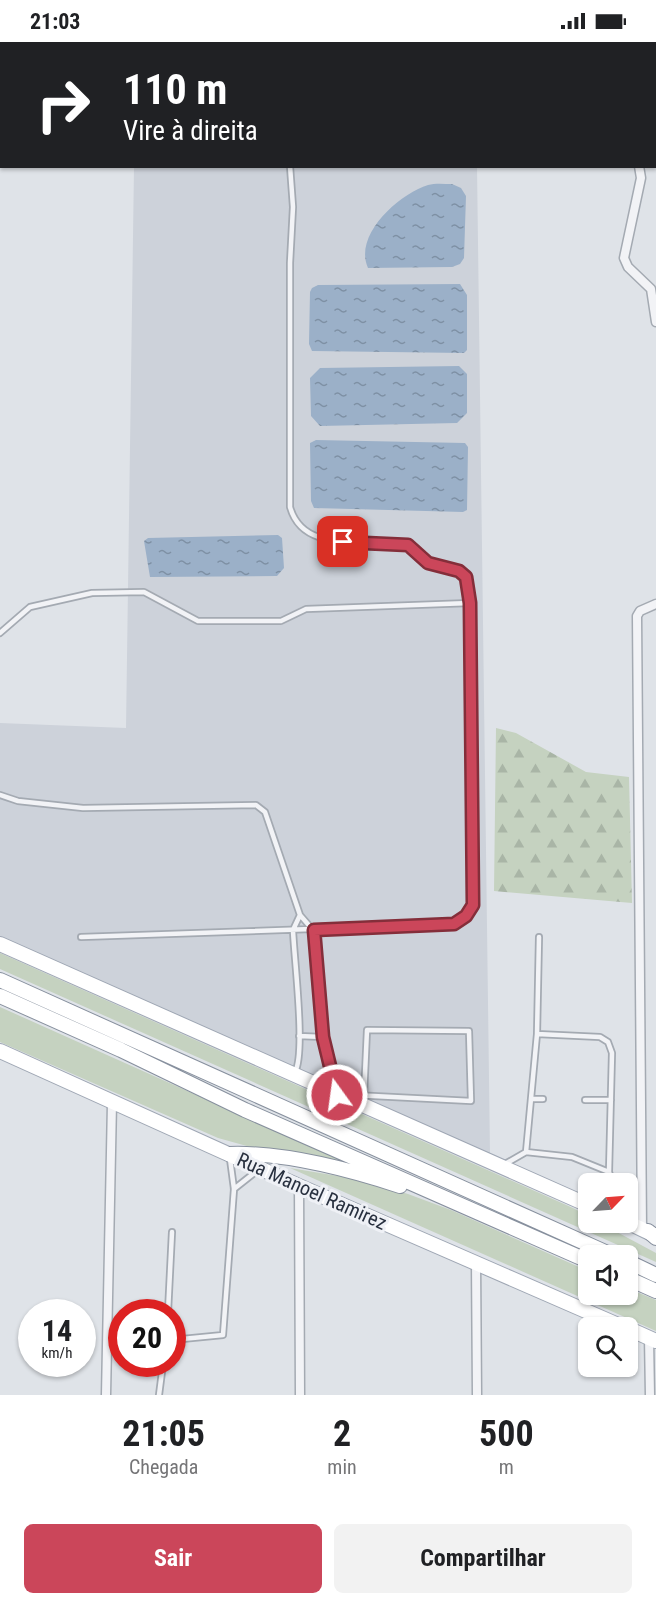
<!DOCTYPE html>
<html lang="pt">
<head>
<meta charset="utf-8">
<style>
	:root { --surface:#fff; --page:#f2f2f2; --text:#202124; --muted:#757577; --accent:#cb465a }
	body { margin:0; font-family:"Roboto Condensed",sans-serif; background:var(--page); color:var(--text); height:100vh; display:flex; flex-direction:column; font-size:22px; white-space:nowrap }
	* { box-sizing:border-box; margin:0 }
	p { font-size:20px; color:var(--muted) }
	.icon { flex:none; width:33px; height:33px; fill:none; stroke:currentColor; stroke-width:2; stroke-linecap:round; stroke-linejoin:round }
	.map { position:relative; height:1353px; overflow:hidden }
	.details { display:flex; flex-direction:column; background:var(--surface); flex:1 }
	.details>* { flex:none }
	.guide { position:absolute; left:0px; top:0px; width:657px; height:126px; box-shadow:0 2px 4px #0004; background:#202124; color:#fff; overflow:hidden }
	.needle { width:39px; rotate:65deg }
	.controls { position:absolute; left:578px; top:1131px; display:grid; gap:12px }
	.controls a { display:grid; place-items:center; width:60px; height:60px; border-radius:9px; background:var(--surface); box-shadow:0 2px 4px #0004; font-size:30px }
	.speed { position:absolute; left:18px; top:1257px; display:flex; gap:12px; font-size:30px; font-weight:700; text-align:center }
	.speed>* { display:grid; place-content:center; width:78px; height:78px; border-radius:50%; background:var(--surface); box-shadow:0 2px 4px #0004; line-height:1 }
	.speed small { font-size:15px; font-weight:400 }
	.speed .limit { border:9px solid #d22; background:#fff; color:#111 }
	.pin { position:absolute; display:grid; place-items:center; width:51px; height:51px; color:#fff; margin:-26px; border-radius:12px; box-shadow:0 3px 9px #0006 }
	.me { position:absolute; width:66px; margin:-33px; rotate:346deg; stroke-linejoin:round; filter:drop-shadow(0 0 4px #0008) }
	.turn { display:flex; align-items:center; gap:21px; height:126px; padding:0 24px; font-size:27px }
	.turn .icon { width:78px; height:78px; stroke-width:2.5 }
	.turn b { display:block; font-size:42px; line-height:51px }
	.eta { display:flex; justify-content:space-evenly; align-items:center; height:102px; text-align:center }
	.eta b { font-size:36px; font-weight:700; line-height:42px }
	.cta { display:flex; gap:12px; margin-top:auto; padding:12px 24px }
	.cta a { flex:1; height:69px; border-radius:9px; background:var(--accent); color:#fff; font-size:24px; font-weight:700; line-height:69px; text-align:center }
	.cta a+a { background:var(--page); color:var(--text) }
	.status { display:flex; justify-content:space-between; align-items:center; height:42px; padding:0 30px; background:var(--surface); direction:ltr }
	.status svg { height:16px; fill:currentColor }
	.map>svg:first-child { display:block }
	.built { fill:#cdd2da }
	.grass { fill:#c5d2c0 }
	.forest { fill:url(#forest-firs) }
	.water { fill:url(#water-ripples) }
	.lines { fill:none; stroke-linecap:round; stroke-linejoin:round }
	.service-casing { stroke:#a4aab2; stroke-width:8 }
	.minor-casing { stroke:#a4aab2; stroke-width:11 }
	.primary-casing { stroke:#9fa7b4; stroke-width:16 }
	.trunk-casing { stroke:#87909e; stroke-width:16 }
	.service { stroke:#f2f3f6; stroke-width:4.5 }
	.minor { stroke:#f2f3f6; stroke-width:8 }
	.primary { stroke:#fff; stroke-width:14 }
	.trunk { stroke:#fff; stroke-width:14 }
	.route-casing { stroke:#842e3a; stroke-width:15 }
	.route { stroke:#cb465a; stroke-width:10 }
	.labels { text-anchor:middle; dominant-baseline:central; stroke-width:6; stroke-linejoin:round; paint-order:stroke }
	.street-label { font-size:20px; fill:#28303f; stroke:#eff1f6 }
</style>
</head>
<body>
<div class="status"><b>21:03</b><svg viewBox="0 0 49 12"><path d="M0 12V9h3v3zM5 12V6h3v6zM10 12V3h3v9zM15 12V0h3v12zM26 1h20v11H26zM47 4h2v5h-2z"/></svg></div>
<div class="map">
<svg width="656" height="1353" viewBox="0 0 656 1353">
	<defs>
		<pattern id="forest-firs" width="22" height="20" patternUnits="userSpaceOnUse" patternTransform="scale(1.5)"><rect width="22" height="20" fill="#c5d2c0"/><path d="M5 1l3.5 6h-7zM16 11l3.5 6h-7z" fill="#a9b5a6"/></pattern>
		<pattern id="water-ripples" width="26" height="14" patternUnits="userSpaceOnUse" patternTransform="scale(1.5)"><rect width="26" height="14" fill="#9bb0c8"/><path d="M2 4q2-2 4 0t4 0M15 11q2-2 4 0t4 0" fill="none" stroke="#7e90a4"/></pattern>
	</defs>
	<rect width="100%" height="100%" fill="#dfe3e8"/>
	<path class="built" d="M136 0H475V1L136 2Z
		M134 125H477L490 1112 0 895V681L126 686Z"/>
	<path class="grass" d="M0 911 573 1166 588 1174V1180L600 1181 656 1211V1220L0 927Z
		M0 965 346 1120 254 1106 218 1096 0 1000Z
		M290 1126 362 1138 408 1152 451 1168 588 1229V1252H627V1246L656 1258V1289Z"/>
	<path class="forest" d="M496 686 516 691 586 730 629 735 632 861 494 849Z"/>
	<path class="water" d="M452 142 461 146 466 154 464 216 460 222 452 225 368 226C353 193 399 152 428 143 435 141 444 142 452 142Z
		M460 242 467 253V308L464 311 312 309 309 302 310 250 312 246 318 243Z
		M459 324 467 332V371L457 381 320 384 311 374 310 336 320 326Z
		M316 398 465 401 468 405 467 468 463 470 314 466 311 459 310 401Z
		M278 493 282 496 284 526 277 534 150 535 144 499 148 496Z"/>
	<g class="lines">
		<g class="service-casing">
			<path id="service" d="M270 0 271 2
				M290 124 293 165 290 221V465C304 515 369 493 406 503 413 505 420 516 428 520 440 527 455 525 466 535L470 561
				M0 591 30 565 92 551 144 550 198 579H281L306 567 470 561 474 754 473 863 466 874 455 882 81 895
				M0 753 18 759 83 766 256 763 265 770 300 873 313 888 318 957 323 995 335 1047
				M537 992 539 895
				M299 994 323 995
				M295 1030C306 1010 294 916 293 888L300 873
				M354 1053 471 1059 469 989 367 988 364 1054
				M531 1057H543
				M585 1058H611
				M526 1110 537 992 600 995 608 1000 612 1011 609 1130
				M505 1122 526 1110 572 1115 609 1130 613 1142
				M234 1147 258 1128
				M168 1270 172 1190
				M172 1298 223 1293 234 1147 230 1117
				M159 1353 163 1322"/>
		</g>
		<g class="minor-casing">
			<path id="minor" d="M650 0 651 2
				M656 21V23
				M656 54V53
				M639 124 641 136 624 216 628 225 651 247 656 280
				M299 1144 300 1353
				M642 1187 637 574 640 569 656 562
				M476 1220 477 1353
				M649 1296 650 1353
				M106 1353 112 1061"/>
		</g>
		<g class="primary-casing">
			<path id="primary" d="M0 902 588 1163
				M0 1009 299 1144 625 1286
				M627 1180 656 1194
				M627 1286 656 1299"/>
		</g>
		<g class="trunk-casing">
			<path id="trunk" d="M0 938 614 1214
				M0 954 121 1008 245 1068 588 1219
				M229 1112C283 1110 348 1127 400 1144
				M648 1189 656 1196
				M627 1219 656 1233
				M627 1236 656 1249"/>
		</g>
		<use href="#service" class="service"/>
		<use href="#minor" class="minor"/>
		<use href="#primary" class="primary"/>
		<use href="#trunk" class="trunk"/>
	</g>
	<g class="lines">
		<g class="route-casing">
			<path id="route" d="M337 1053 323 995 314 888 454 882 466 874 473 863 470 561 466 535 459 529 428 521 408 503 343 500"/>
		</g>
		<use href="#route" class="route"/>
	</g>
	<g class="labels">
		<g class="street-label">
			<text transform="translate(312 1149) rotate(24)">Rua Manoel Ramirez</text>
		</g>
	</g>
</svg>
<div class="controls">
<a><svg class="needle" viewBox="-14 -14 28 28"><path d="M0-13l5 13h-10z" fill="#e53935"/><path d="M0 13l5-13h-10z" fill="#757577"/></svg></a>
<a><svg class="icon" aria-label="sound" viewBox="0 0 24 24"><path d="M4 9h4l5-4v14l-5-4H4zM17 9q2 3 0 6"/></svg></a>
<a><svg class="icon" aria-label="search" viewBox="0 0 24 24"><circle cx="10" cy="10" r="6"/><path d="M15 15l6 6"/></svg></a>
</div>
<div class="speed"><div>14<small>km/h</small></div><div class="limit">20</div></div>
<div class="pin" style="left:343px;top:500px;background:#d93025"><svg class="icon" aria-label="arrive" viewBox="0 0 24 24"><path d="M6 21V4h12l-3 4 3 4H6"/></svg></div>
<svg class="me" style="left:337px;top:1053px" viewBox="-20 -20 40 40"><circle r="17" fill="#cb465a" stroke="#fff" stroke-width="3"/><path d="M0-11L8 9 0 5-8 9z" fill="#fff"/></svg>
<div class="guide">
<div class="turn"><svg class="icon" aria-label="right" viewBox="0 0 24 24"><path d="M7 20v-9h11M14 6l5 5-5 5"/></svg><div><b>110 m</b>Vire à direita</div></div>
</div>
</div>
<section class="details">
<div class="eta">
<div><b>21:05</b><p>Chegada</p></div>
<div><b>2</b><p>min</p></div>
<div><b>500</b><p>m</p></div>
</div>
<div class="cta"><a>Sair</a><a>Compartilhar</a></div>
</section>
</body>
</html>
